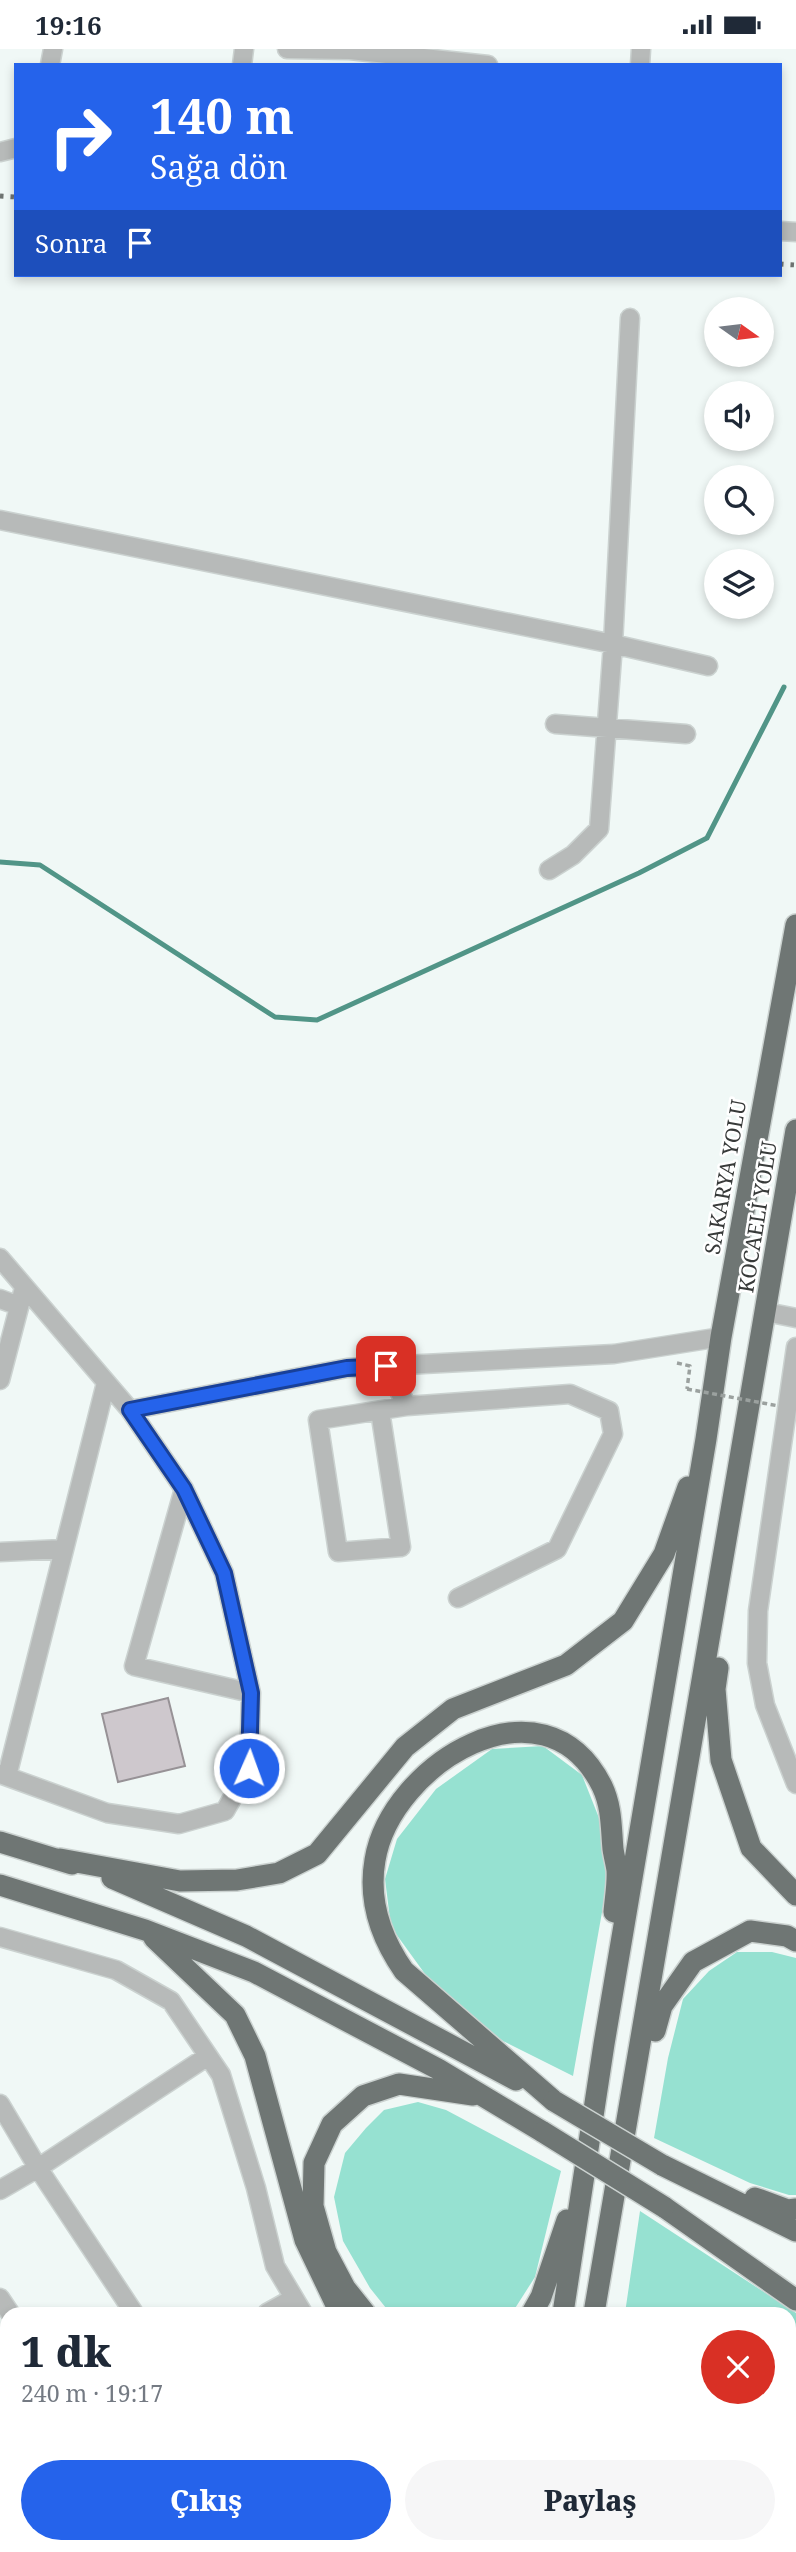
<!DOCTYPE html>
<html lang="tr">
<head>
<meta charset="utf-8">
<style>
	:root { --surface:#fff; --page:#f6f6f7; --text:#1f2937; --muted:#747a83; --accent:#2563eb }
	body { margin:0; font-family:"Noto Serif",serif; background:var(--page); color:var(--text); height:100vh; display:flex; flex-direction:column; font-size:26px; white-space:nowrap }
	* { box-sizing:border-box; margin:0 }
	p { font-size:23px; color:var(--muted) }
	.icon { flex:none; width:38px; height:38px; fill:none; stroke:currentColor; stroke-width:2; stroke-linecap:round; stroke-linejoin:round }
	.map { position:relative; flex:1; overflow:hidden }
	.details { position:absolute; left:0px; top:2258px; width:796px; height:247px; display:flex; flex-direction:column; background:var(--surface); border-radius:21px 21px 0 0; box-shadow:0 4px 10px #0003 }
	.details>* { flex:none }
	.hud { position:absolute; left:14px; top:14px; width:768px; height:214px; border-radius:0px; box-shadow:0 4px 10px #0003; background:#2563eb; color:#fff; overflow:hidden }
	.needle { width:46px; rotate:104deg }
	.controls { position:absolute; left:704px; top:248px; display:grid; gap:14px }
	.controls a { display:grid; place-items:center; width:70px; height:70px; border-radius:50%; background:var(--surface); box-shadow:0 4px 10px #0003; font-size:35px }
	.pin { position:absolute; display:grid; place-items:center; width:60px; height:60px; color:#fff; margin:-30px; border-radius:14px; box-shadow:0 4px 10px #0006 }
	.me { position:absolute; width:77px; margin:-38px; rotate:2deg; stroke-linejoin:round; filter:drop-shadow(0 0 5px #0008) }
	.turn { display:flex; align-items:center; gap:24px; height:147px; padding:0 21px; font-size:32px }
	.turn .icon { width:91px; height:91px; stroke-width:2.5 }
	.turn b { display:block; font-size:49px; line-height:60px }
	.then { display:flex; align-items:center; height:66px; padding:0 21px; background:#0003; gap:14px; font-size:26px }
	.round { display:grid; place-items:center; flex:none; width:74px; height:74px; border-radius:37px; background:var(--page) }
	.headline { display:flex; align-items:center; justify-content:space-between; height:119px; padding:0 21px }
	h1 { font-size:42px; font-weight:800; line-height:52px }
	.button { display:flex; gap:14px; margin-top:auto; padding:14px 21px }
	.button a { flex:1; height:80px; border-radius:42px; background:var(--accent); color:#fff; font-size:28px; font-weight:800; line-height:80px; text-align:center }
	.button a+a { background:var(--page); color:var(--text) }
	.status { display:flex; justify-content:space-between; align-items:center; height:49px; padding:0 35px; background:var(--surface); direction:ltr }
	.status svg { height:19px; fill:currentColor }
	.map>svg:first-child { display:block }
	.green { fill:#96e1d1 }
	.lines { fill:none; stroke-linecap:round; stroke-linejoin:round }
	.stream { stroke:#519587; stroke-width:5 }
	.building { fill:#cec8cd; stroke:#979296; stroke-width:2 }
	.minor-casing { stroke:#cbd2d0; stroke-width:21 }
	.highway-casing { stroke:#cbd2d0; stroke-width:24 }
	.path { stroke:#9ba19f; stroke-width:3.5; stroke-dasharray:5 3.5; stroke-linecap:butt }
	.minor { stroke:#b7bab9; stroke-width:18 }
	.highway { stroke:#6f7674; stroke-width:21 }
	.rail { stroke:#6e7371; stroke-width:5; stroke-dasharray:3.5 7; stroke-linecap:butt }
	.highway-bridge-casing { stroke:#cbd2d0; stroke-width:24; stroke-linecap:butt }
	.path-bridge { stroke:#9ba19f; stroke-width:3.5; stroke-dasharray:5 3.5; stroke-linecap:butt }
	.highway-bridge { stroke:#6f7674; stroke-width:21 }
	.route-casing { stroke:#184099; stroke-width:18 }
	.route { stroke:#2563eb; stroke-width:12 }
	.labels { text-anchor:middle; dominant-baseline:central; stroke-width:5; stroke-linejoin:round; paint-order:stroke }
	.street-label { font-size:21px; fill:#373a39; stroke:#fff }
</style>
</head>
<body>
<div class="status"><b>19:16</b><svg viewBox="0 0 49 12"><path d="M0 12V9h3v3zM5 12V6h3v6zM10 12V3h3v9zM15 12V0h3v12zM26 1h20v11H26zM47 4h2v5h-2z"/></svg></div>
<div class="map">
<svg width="796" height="2503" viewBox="0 0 796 2503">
	<rect width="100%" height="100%" fill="#f0f8f6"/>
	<path class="green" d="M543 1697 582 1726 599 1769 610 1818 573 2027 503 1992 433 1936 391 1878 385 1830 397 1790 436 1740 492 1700Z
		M737 1903H772L796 1909V2146H789L750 2134 654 2089 668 2009 683 1950 709 1922Z
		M418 2053 446 2061 561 2122 535 2228 512 2264H390L370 2239 343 2192 334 2148 345 2104 366 2079 384 2061Z
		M640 2162 796 2264V2436L789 2440V2264H625Z"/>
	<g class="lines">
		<path class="stream" d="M0 813 40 816 275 968 317 971 639 824 707 789 784 638"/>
	</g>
	<path class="building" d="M168 1649 185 1717 118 1733 102 1665Z"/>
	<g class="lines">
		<g class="minor-casing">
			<path id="minor" d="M287 0 350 1 488 16
				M50 16 53 0
				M242 16 244 0
				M640 16 641 0
				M0 103 16 99
				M780 182 796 183
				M0 471 613 595 708 617
				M555 675 686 685
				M549 821 573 806 599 780 613 595 630 269
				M0 1209 130 1361 347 1319 614 1305 721 1288
				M0 1250 19 1257
				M766 1263 796 1269
				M796 1298 758 1562 757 1614 765 1656 796 1735
				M386 1317 407 1357 570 1345 609 1362 613 1385 557 1500 458 1549
				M0 1331 24 1239
				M380 1362 401 1498 338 1503 318 1371 407 1357
				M184 1440 134 1617 251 1644
				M0 1503 63 1500
				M0 1725 107 1764 179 1775 225 1762 249 1719 251 1644 224 1524 184 1440 130 1361
				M7 1727 106 1334
				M0 1888 116 1921 171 1952 221 2026 256 2139 275 2217 303 2264
				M0 2055 38 2119 134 2264
				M0 2141 38 2119 208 2007
				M0 2249 10 2264
				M267 2264 294 2249
				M0 2369H7
				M103 2497 105 2503
				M219 2497 221 2503
				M294 2497 299 2503
				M365 2503V2497"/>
		</g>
		<g class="highway-casing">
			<path id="highway" d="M718 1619 715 1640 721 1711 751 1799 796 1846
				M0 1793 72 1815
				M60 1810 180 1832 237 1831 279 1824 317 1805 405 1698 453 1660 566 1616 623 1572 664 1505 688 1438
				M112 1829 246 1887 516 2031
				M0 1836 145 1881 254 1923 438 2020 543 2083
				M154 1889 235 1966 255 2007 305 2191 340 2264
				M655 1982 662 1957 693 1913 750 1882 787 1887 796 1892
				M554 2052 404 1922C381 1889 368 1851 375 1811 391 1715 544 1621 602 1737 612 1758 611 1778 613 1800 614 1807 616 1814 617 1821 618 1834 615 1850 614 1863
				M662 2116 796 2182
				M755 2149 788 2161 796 2160
				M664 2158 796 2251
				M365 2264 345 2239 326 2203 313 2157 314 2114 332 2075 363 2047 399 2035 473 2046
				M532 2264 541 2248 567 2171
				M563 2264 604 1995 706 1390 721 1288 796 876
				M594 2264 796 1081
				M789 2459 796 2455
				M789 2483 796 2479
				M509 2503V2497
				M531 2503 532 2497
				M560 2503 561 2497
				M750 2503 762 2497"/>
		</g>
		<path class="path" d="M677 1314 690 1317 687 1340"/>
		<use href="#minor" class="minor"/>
		<use href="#highway" class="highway"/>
		<path class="rail" d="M0 147 16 148
			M780 215 796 216"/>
		<g class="highway-bridge-casing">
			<path id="highway-bridge" d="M554 2052 662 2116
				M543 2083 664 2158"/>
		</g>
		<path class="path-bridge" d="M687 1340 779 1357"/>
		<use href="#highway-bridge" class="highway-bridge"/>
	</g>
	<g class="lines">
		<g class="route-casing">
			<path id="route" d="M249 1719 251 1644 224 1524 184 1440 130 1361 347 1319 386 1317"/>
		</g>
		<use href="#route" class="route"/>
	</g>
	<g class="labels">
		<g class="street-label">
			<text transform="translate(725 1128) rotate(-80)">SAKARYA YOLU</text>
			<text transform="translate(757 1168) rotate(-81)">KOCAELİ YOLU</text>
		</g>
	</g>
</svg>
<div class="controls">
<a><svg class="needle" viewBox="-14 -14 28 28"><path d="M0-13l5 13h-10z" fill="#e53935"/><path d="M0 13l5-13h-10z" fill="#747a83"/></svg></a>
<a><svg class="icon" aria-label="sound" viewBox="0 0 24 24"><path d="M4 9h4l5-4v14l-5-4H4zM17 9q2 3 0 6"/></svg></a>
<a><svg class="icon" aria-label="search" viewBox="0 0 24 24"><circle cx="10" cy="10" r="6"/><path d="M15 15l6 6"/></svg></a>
<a><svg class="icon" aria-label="layers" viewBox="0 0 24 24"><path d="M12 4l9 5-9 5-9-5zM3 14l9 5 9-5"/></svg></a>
</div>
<div class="pin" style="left:386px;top:1317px;background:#d93025"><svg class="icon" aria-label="arrive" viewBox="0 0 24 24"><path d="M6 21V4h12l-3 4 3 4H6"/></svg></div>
<svg class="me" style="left:249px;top:1719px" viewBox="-20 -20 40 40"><circle r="17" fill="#2563eb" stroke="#fff" stroke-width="3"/><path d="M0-11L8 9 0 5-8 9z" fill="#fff"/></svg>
<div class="hud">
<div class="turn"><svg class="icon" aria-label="right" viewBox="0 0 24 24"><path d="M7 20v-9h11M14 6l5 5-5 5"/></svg><div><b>140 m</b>Sağa dön</div></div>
<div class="then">Sonra<svg class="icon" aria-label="arrive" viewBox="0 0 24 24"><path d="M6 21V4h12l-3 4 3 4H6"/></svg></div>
</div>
<section class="details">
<div class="headline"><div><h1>1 dk</h1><p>240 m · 19:17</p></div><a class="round" style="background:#d93025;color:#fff"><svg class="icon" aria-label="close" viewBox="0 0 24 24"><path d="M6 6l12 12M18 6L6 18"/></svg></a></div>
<div class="button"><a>Çıkış</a><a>Paylaş</a></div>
</section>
</div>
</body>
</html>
